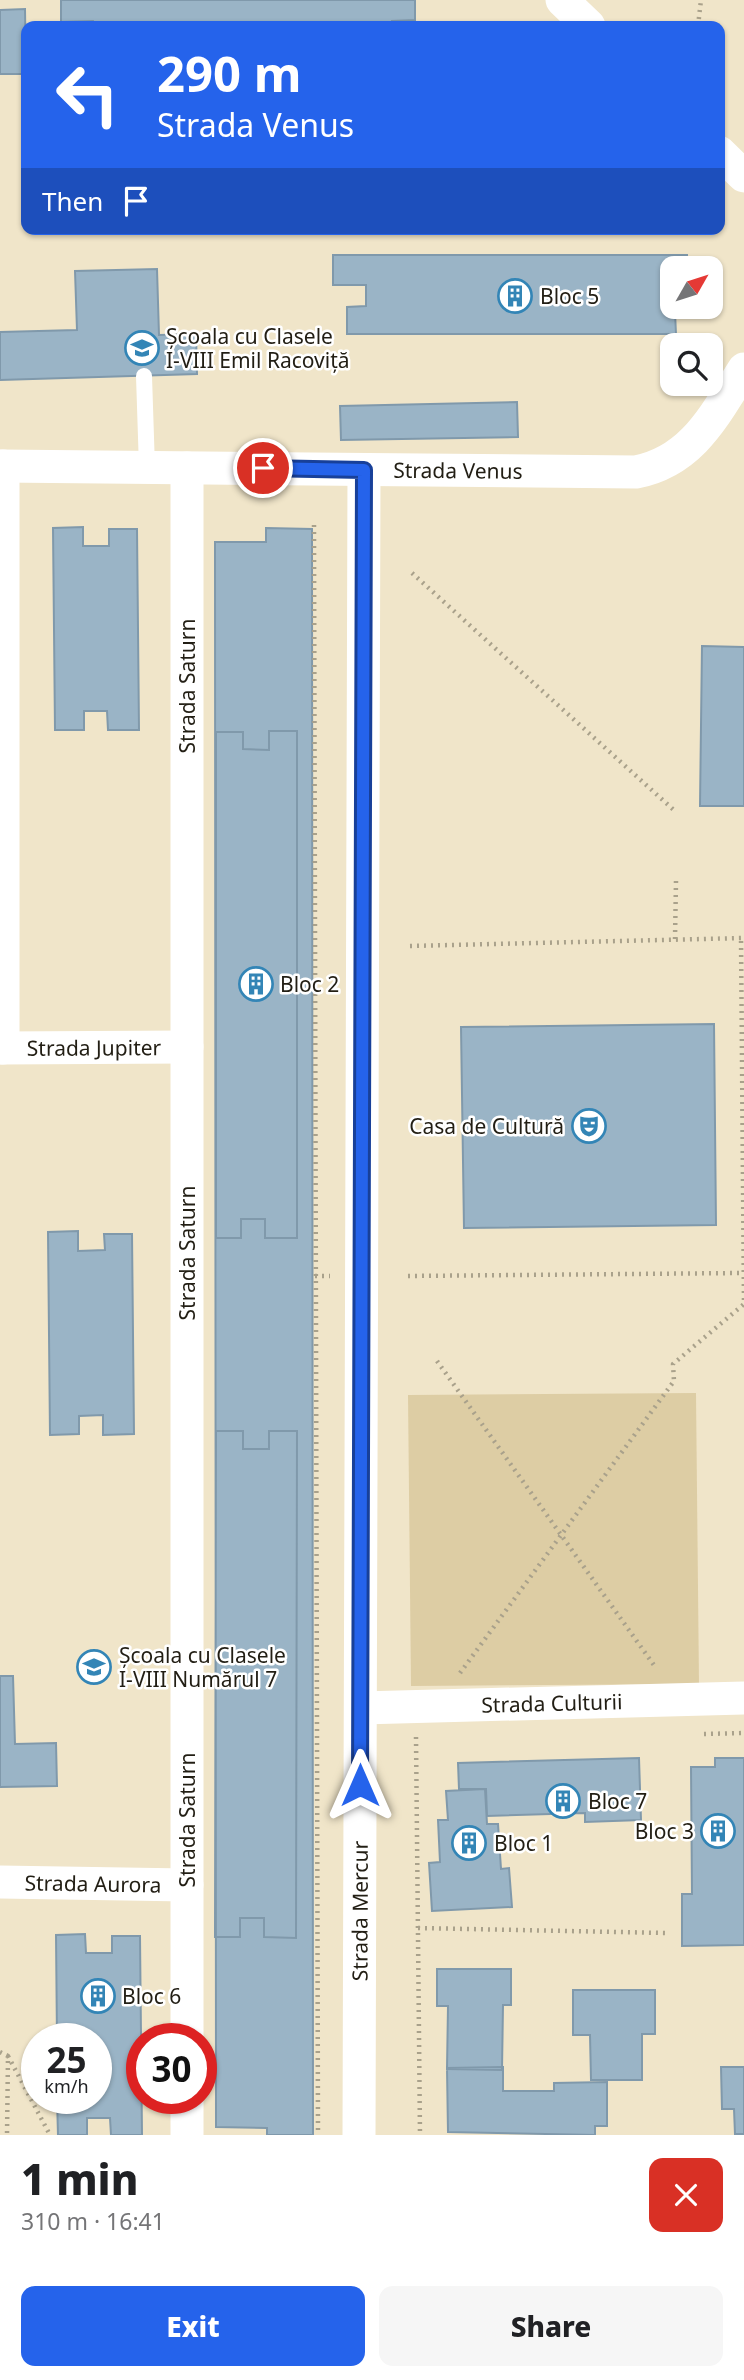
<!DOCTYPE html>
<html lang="en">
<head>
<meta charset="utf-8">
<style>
	:root { --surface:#fff; --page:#f6f6f6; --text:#202124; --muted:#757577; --accent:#2563eb }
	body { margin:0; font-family:"Noto Sans",sans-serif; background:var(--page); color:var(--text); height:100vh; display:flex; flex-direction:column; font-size:26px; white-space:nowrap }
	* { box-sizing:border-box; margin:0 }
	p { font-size:23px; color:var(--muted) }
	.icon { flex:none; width:38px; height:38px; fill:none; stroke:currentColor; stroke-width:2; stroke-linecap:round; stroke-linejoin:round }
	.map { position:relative; height:2135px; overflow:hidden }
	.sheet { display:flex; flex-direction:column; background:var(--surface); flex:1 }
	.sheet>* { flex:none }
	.guide { position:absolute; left:21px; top:21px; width:704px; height:214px; border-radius:14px; box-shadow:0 2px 5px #0004; background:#2563eb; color:#fff; overflow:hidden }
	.needle { width:46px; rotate:51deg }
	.controls { position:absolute; left:660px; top:256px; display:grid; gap:14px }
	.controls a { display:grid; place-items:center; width:63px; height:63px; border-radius:14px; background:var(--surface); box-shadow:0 2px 5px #0004; font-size:35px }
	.speed { position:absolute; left:21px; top:2023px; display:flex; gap:14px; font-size:35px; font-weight:700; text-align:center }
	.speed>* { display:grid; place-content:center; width:91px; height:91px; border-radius:50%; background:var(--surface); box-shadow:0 2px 5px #0004; line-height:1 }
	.speed small { font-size:18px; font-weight:400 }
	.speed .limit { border:10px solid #d22; background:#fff; color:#111 }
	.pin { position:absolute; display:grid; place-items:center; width:60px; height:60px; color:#fff; margin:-30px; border:4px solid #fff; border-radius:50%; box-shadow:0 2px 7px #0007 }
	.me { position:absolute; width:77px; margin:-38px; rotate:0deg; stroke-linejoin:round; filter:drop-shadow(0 0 5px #0008) }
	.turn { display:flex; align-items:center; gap:24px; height:147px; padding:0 21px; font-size:32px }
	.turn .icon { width:91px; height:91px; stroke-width:2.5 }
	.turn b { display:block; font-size:49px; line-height:60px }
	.then { display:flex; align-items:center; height:66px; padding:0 21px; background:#0003; gap:14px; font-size:26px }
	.round { display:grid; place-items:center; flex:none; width:74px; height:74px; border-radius:14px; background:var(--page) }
	.overview { display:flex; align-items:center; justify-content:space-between; height:119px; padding:0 21px }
	h1 { font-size:42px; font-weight:800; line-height:52px }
	.action { display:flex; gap:14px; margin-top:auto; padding:14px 21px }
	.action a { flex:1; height:80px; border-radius:14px; background:var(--accent); color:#fff; font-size:28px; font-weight:800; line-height:80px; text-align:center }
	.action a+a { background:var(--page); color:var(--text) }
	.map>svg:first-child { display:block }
	.green { fill:#ddcda4 }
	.building { fill:#9ab4c6; stroke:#8099ab; stroke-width:2 }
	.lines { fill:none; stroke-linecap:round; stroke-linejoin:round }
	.path { stroke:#a9a18b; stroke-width:4.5; stroke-dasharray:2 5; stroke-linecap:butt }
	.service { stroke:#fff; stroke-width:16 }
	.minor { stroke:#fff; stroke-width:33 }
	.route-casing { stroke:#184099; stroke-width:18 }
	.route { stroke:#2563eb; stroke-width:12 }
	.labels { text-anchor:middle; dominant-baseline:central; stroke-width:5; stroke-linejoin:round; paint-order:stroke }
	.poi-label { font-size:21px; fill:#221e14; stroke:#fff; text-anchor:start }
	.street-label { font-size:21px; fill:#221e14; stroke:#fff }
</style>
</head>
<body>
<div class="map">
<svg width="744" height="2135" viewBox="0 0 744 2135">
	<rect width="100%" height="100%" fill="#f0e5c9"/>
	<path class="green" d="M696 1393 699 1684 411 1686 408 1395Z"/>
	<path class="building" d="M61 0H415V20L392 21V26H94L93 21 61 22Z
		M25 9 26 74H0V10Z
		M333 255H687V268H672V284H664V312H675L676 334H347V307L366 306V285H333Z
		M157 269 159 335 196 334 197 374 0 380V332L77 330 75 271Z
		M517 402 518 437 341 440 340 406Z
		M83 527V546H109V529H137L139 730H108L107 711H84V730H55L53 528Z
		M266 528 312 529 313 2135H267V2128L216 2127 215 542H266Z
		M702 646 744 647V806H700Z
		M269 731H297V1238H265V1219H241V1238H216V732H243V749L269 750Z
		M714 1024 716 1225 464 1228 461 1027Z
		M78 1231V1251L105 1250 104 1234H132L134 1434 103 1435V1415L79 1416V1434L50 1435 48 1232Z
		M216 1431H243V1449H269V1431H297L296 1938 264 1937V1918H240V1937H215Z
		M0 1676H13L15 1744 56 1743 57 1786 0 1787Z
		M639 1758 641 1820 585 1822V1813L487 1816 486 1789H459L458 1763Z
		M715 1758H744V1945L682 1946V1894H692L691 1767H715Z
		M485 1789 487 1824H498L501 1869 509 1868 512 1907 432 1911 429 1863 440 1862 438 1820H448L446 1791Z
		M85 1934 86 1953H112V1936H140L142 2135H111L110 2118H87V2135H58L57 2098H96V2039H57L56 1935Z
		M437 1969H511V2005H503L502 2070 447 2069 448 2006H437Z
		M573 1990H655V2034H642V2080H591L590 2035H573Z
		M503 2067V2091H554V2083L607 2082V2126H595V2135L448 2132 447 2068Z
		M721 2067H744V2134H735L734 2109H722Z"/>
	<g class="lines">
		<path class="path" d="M698 26 701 0
			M314 525 318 2135
			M412 573 676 812
			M675 939 676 881
			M410 946 744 938
			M315 1276H330
			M408 1276 743 1273
			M437 1361 656 1668
			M460 1673 674 1381 673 1364 744 1304 741 938
			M704 1734 744 1733
			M416 1737 420 2135
			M418 1928 667 1933
			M0 2052 8 2056 7 2135
			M8 2056 50 2135"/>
		<path class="service" d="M144 376 147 468"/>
		<g class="minor">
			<path d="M562 0 589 26"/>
			<path d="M719 152 744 176"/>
			<path id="s1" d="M0 466 636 472C693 461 715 414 744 369"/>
			<path d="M187 468V2039"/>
			<path id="s2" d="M0 1048 187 1047"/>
			<path d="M3 1048V466"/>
			<path id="s3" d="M361 1708 744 1698"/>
			<path id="s4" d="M0 1882 187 1885"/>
			<path d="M187 2135V2098"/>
			<path id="s5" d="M359 2135 364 470"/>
		</g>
	</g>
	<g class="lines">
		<g class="route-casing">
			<path id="route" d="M263 468 364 470 360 1785"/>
		</g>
		<use href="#route" class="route"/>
	</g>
	<defs>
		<g id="building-ring" transform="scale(1.75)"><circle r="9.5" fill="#fff" stroke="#3385b6" stroke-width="1.5"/><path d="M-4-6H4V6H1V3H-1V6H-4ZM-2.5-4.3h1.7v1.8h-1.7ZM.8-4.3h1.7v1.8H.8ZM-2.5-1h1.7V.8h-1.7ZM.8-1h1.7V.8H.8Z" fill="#3385b6"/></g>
		<g id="school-ring" transform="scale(1.75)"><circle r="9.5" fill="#fff" stroke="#3385b6" stroke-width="1.5"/><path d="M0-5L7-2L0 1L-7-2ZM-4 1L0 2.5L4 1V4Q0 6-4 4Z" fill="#3385b6"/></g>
		<g id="theatre-ring" transform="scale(1.75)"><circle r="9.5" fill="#fff" stroke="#3385b6" stroke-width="1.5"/><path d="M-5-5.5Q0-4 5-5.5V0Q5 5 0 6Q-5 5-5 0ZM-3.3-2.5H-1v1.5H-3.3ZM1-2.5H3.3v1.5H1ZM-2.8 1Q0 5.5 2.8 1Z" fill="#3385b6"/></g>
	</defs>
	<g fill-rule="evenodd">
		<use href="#building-ring" x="515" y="296"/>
		<use href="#school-ring" x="142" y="348"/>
		<use href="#building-ring" x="256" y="984"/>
		<use href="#theatre-ring" x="589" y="1126"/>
		<use href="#school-ring" x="94" y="1667"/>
		<use href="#building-ring" x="563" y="1801"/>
		<use href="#building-ring" x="718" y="1831"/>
		<use href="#building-ring" x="469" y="1843"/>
		<use href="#building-ring" x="98" y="1996"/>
	</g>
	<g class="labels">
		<g class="poi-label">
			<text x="540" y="296">Bloc 5</text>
			<text x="166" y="336">Școala cu Clasele<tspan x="166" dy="24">I-VIII Emil Racoviță</tspan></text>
			<text x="280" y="984">Bloc 2</text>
			<text x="564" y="1126" text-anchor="end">Casa de Cultură</text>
			<text x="119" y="1655">Școala cu Clasele<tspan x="119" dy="24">I-VIII Numărul 7</tspan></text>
			<text x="588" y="1801">Bloc 7</text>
			<text x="694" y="1831" text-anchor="end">Bloc 3</text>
			<text x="494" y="1843">Bloc 1</text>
			<text x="122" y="1996">Bloc 6</text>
		</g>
		<g class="street-label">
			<text stroke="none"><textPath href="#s1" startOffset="458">Strada Venus</textPath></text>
			<text transform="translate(187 686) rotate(-90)">Strada Saturn</text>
			<text stroke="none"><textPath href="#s2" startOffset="94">Strada Jupiter</textPath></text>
			<text transform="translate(187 1253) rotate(-90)">Strada Saturn</text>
			<text stroke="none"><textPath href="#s3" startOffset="191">Strada Culturii</textPath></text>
			<text transform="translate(187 1820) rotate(-90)">Strada Saturn</text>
			<text stroke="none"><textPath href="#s4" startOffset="93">Strada Aurora</textPath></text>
			<text stroke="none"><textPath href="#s5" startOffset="224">Strada Mercur</textPath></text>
		</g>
	</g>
</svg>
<div class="controls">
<a><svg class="needle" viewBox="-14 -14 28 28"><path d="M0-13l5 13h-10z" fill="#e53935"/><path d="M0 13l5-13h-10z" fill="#757577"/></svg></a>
<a><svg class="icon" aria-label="search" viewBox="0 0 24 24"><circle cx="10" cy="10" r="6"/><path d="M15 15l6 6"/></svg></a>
</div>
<div class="speed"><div>25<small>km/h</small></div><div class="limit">30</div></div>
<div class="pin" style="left:263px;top:468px;background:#d93025"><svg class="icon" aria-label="arrive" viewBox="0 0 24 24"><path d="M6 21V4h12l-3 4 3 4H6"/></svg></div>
<svg class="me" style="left:360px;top:1785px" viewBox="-20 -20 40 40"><path d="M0-17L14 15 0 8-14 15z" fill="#2563eb" stroke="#fff" stroke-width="4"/></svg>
<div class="guide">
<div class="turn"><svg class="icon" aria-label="left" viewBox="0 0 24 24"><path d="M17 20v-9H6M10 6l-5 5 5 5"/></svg><div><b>290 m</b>Strada Venus</div></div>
<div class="then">Then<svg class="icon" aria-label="arrive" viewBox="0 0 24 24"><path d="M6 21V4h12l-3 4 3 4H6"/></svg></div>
</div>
</div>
<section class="sheet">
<div class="overview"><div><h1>1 min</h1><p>310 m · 16:41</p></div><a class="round" style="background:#d93025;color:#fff"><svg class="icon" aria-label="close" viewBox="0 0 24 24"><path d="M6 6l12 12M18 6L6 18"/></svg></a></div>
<div class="action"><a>Exit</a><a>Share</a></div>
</section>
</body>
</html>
